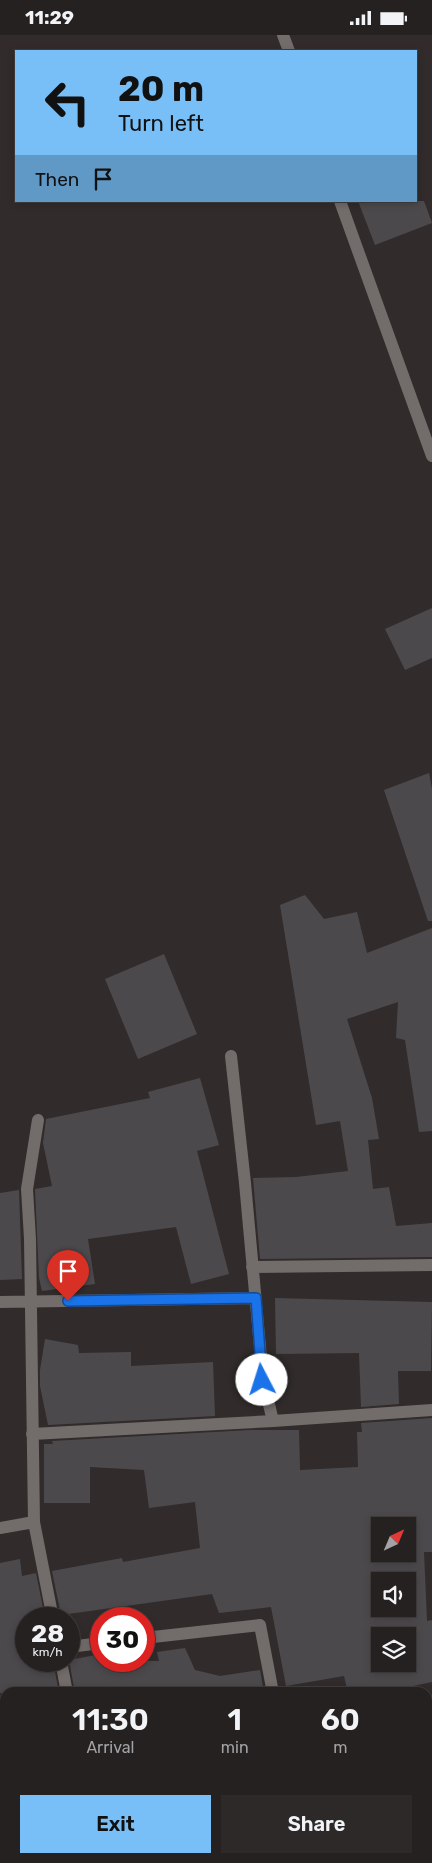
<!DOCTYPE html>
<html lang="en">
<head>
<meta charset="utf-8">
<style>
	:root { --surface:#252120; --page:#2d2929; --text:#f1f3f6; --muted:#a3a3a5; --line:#423e3e; --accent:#78bff8 }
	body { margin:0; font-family:Rubik,sans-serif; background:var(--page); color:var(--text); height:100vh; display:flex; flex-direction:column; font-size:19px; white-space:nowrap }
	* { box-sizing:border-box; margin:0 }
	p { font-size:16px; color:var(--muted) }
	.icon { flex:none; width:28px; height:28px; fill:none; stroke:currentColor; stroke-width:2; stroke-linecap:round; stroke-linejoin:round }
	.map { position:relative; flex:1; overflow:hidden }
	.side { position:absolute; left:0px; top:1652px; width:432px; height:176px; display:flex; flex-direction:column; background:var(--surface); border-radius:15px 15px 0 0; box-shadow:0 2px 8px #0003,0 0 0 1px var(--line) }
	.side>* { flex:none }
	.top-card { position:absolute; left:15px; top:15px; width:402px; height:152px; border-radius:0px; box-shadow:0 2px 8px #0003,0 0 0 1px var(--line); background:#78bff8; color:#111; overflow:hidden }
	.needle { width:32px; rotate:44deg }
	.buttons { position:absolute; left:371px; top:1482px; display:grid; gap:10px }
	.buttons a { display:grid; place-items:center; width:45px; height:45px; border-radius:0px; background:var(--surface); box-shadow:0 2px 8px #0003,0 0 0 1px var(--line); font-size:25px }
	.speed { position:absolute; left:15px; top:1572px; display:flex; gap:10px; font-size:25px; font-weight:700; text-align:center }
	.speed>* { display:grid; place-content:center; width:65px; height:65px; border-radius:50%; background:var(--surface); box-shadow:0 2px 8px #0003,0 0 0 1px var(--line); line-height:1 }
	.speed small { font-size:12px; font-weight:400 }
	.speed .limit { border:8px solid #d22; background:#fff; color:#111 }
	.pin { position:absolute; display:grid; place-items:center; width:42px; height:42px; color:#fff; margin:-51px -21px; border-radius:50% 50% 50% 0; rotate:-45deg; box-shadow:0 0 5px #0007 }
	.pin .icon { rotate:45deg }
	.me { position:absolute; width:55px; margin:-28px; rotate:355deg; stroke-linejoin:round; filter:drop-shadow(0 0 4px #0008) }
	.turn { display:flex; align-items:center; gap:18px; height:105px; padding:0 20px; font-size:22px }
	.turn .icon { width:65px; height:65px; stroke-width:2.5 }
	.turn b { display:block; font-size:35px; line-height:42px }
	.then { display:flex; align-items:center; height:48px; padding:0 20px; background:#0003; gap:10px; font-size:19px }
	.eta { display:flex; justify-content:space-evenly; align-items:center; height:85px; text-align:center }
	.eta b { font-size:30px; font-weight:600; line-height:35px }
	.primary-button { display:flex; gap:10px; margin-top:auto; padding:10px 20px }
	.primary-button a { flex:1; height:58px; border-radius:0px; background:var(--accent); color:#111; font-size:20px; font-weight:600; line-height:58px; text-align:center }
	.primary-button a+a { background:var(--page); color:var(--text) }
	.status { display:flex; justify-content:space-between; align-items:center; height:35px; padding:0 25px; background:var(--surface); direction:ltr }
	.status svg { height:14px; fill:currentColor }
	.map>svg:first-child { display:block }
	.building { fill:#4c494d; fill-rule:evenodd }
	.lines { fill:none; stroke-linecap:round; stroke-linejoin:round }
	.minor { stroke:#726c6a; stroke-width:12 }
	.route-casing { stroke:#114b97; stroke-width:12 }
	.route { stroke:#1a73e8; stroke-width:9 }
</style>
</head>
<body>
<div class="status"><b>11:29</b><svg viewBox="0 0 49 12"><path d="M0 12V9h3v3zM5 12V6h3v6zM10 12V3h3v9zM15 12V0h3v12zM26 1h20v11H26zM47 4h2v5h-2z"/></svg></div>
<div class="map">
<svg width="432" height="1828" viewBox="0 0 432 1828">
	<rect width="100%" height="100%" fill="#312c2b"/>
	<path class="building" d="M358 166H424L432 188 375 210Z
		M432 573V623L405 635 385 594Z
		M429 738 432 754V886H428L384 755Z
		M305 860 324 884 357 877 367 918 432 893V1096L419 1097 405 1005 396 1003 398 967 347 984 372 1063 379 1104 368 1105 373 1154 389 1152 396 1191 432 1188V1222L260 1224 253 1143 296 1142 348 1136 340 1086 316 1090 280 870Z
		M164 919 197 999 138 1024 105 944Z
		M200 1043 219 1110 197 1116 229 1239 191 1249 176 1192 88 1204 95 1249 42 1256 39 1243 35 1154 52 1151 43 1108 46 1084 150 1063 148 1057Z
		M19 1155 22 1244 0 1245V1158Z
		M275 1263 432 1267 431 1336H398L399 1369 361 1372 359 1318 276 1319Z
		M45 1304 78 1310 79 1318 131 1317V1331L213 1327 215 1381 48 1390 40 1351V1335Z
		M432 1383V1517H424L427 1586 432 1585V1647L380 1658H348L344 1641 286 1651 271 1572 219 1578 212 1559 61 1580 52 1536 122 1523 123 1527 200 1513 195 1467 149 1473 144 1435 90 1432V1468H44V1409H53L52 1406 250 1395H299L300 1435 358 1432 357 1397H362L361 1388ZM380 1491H408V1519H380ZM380 1546H408V1574H380ZM380 1601H408V1629H380Z
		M20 1524 22 1541 36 1538 45 1583 26 1584V1626H53L59 1658H0V1528Z
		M185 1613 195 1635 220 1641 260 1635 264 1658H164L163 1651 129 1658H75L69 1625 101 1619V1626H159L157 1617Z"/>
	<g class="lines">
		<path class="minor" d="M283 0 289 16
			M340 166 432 421
			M231 1021 245 1148 263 1345 273 1386 432 1375
			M38 1085 27 1154 30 1204 34 1487 53 1584
			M252 1232 432 1230
			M0 1267 256 1263
			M32 1399 273 1386
			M0 1493 34 1487
			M144 1603 260 1590 273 1658
			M69 1612 101 1608
			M61 1626 67 1658
			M428 1734 432 1733
			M97 1824 98 1828
			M23 1828 41 1824"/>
	</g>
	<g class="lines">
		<g class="route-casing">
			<path id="route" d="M68 1266 256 1263 262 1345"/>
		</g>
		<use href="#route" class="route"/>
	</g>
</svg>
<div class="buttons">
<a><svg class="needle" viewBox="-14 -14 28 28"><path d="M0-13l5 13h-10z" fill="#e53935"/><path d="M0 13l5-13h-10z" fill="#a3a3a5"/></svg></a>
<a><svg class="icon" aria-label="sound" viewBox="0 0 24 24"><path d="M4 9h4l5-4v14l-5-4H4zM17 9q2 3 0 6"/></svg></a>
<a><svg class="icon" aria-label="layers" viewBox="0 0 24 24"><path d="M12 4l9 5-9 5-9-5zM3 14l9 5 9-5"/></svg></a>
</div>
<div class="speed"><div>28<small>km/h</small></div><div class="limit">30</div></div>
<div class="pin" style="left:68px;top:1266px;background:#d93025"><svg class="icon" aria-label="arrive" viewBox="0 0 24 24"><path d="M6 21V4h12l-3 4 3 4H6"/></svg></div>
<svg class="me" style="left:262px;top:1345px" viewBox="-20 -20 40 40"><circle r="19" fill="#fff"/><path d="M0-13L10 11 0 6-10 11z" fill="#1a73e8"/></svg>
<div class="top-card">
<div class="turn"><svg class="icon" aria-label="left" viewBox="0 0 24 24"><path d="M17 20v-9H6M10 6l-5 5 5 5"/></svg><div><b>20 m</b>Turn left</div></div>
<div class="then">Then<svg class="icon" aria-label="arrive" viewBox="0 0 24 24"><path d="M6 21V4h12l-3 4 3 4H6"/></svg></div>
</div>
<section class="side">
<div class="eta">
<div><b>11:30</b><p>Arrival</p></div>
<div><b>1</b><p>min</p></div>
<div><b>60</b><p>m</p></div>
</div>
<div class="primary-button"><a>Exit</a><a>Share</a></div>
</section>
</div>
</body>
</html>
